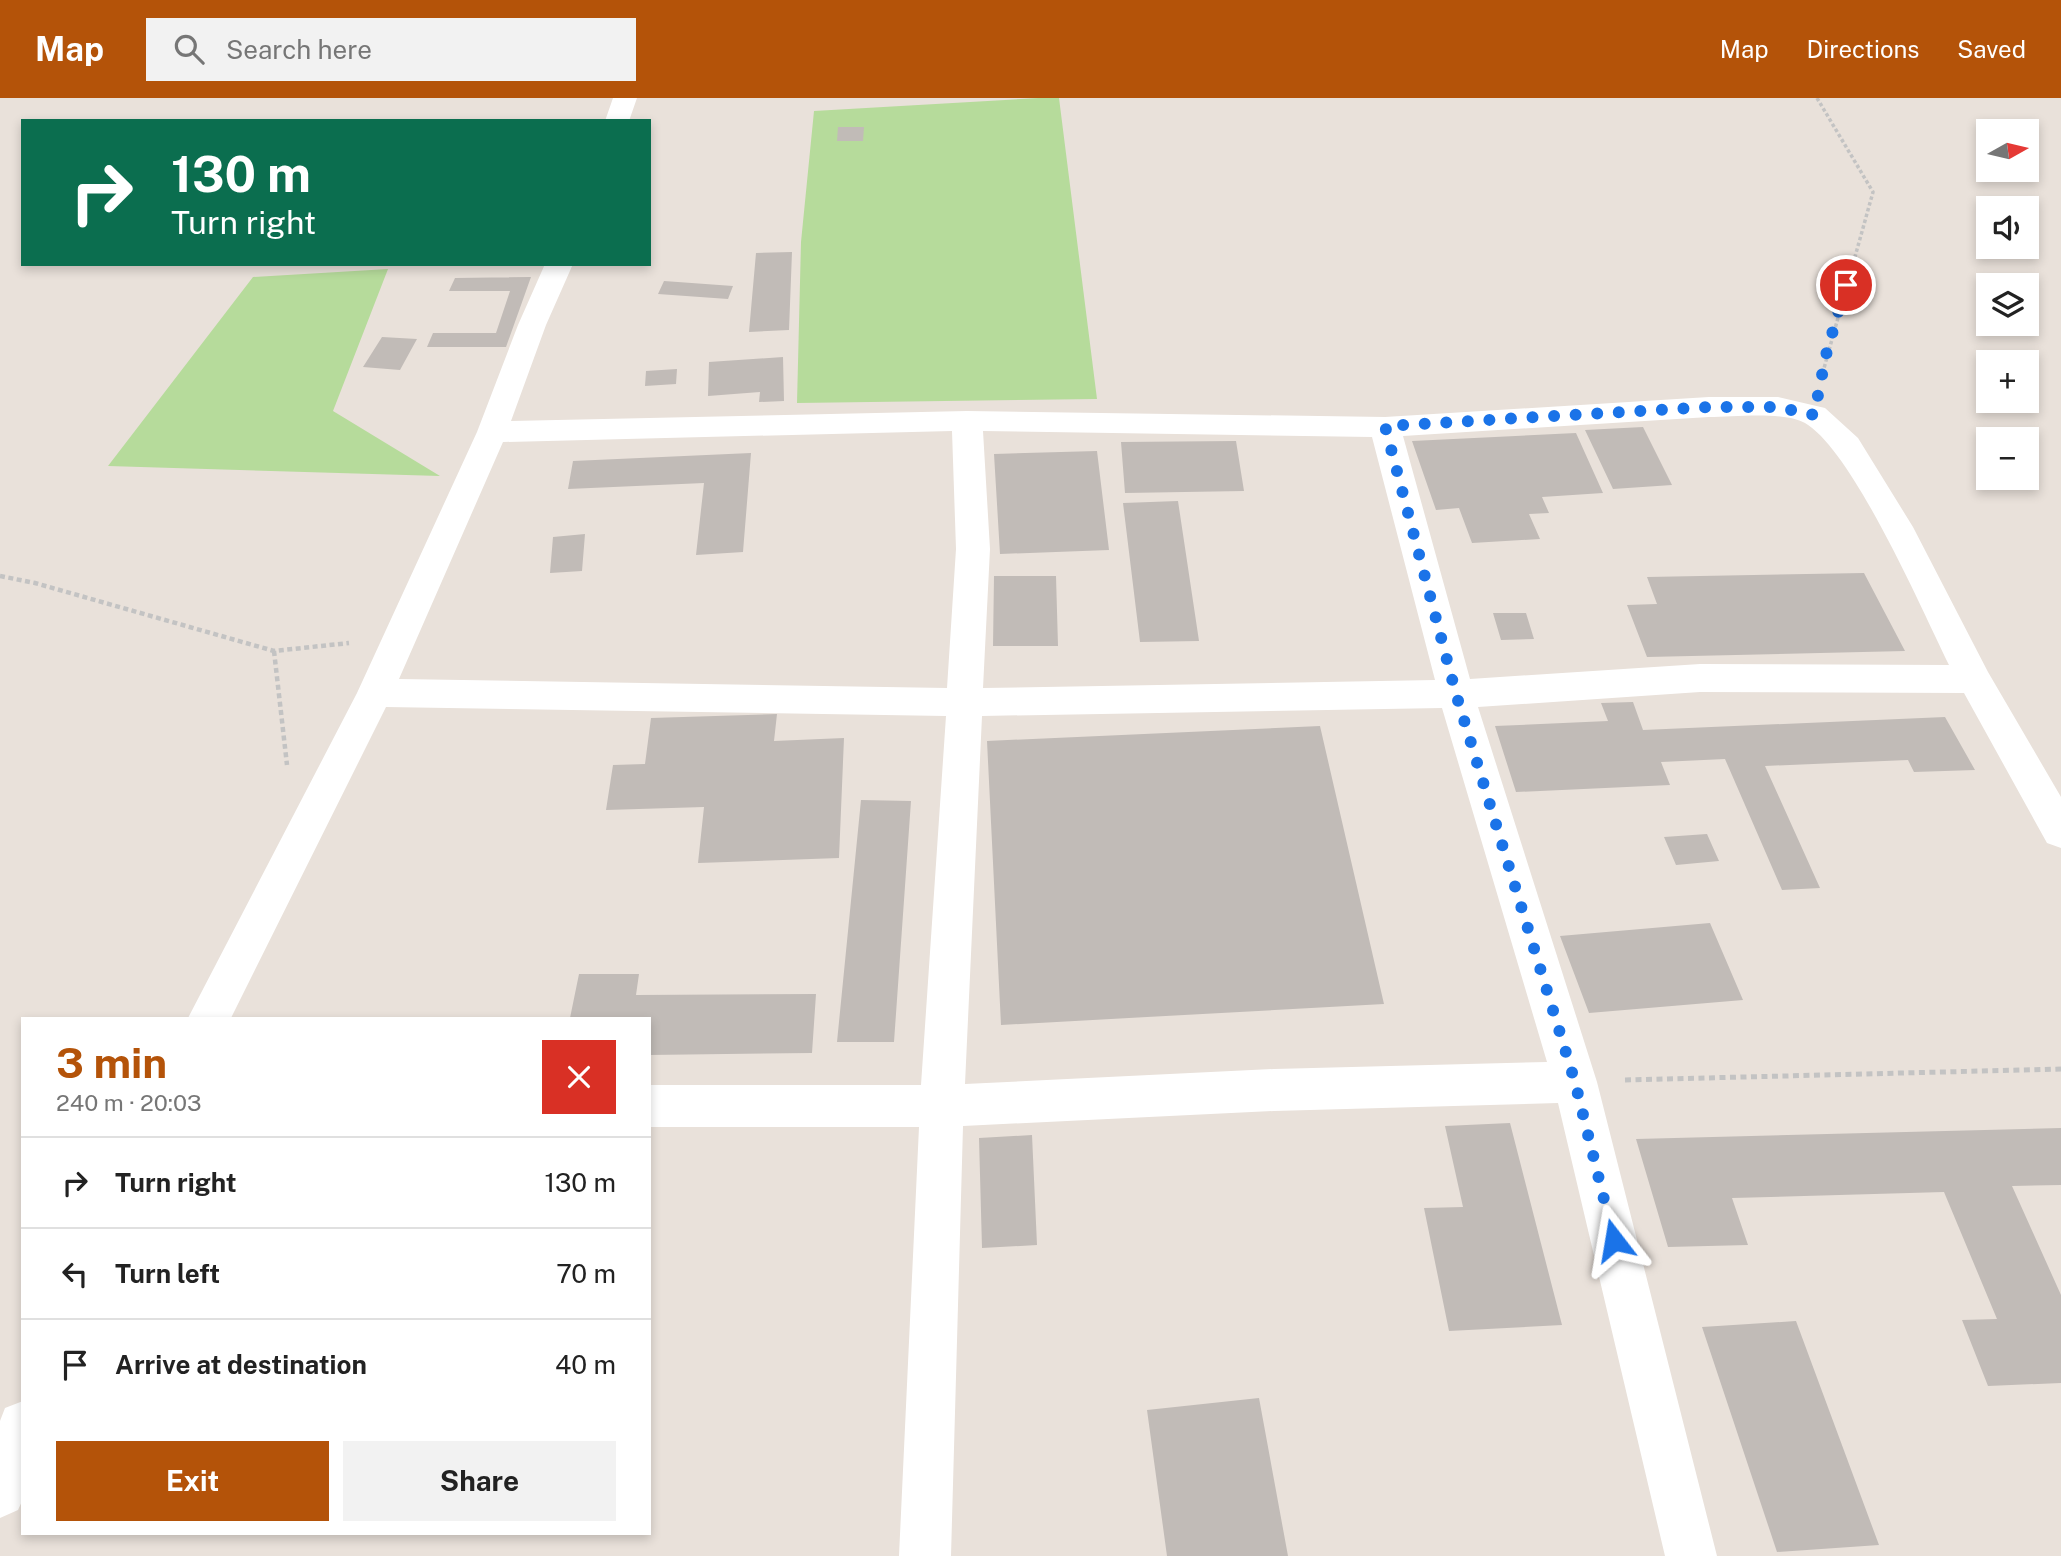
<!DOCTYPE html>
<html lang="en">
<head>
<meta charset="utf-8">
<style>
	:root { --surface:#fff; --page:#f2f2f2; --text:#222; --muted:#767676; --line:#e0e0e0; --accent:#b45309 }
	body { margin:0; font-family:"Public Sans",sans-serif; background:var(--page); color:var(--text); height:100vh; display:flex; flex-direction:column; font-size:26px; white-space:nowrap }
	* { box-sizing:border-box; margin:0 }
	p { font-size:23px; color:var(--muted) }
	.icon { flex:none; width:38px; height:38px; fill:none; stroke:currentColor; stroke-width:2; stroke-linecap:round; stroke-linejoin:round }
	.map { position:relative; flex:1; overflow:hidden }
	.panel { position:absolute; left:21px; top:919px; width:630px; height:518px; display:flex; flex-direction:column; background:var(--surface); border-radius:0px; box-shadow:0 4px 10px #0003 }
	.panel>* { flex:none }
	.hud { position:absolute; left:21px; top:21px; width:630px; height:147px; border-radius:0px; box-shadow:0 4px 10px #0003; background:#0b6e4f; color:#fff; overflow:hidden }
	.needle { width:46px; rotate:82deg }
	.tools { position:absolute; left:1976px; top:21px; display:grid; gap:14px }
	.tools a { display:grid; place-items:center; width:63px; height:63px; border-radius:0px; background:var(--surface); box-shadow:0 4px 10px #0003; font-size:35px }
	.pin { position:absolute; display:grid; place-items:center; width:60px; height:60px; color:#fff; margin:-30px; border:4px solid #fff; border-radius:50%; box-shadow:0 2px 7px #0007 }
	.me { position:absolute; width:77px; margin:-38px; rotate:346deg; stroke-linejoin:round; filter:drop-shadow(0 0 5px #0008) }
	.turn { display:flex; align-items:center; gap:24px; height:147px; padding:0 35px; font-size:32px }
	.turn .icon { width:91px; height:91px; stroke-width:2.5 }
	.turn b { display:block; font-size:49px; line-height:60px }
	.round { display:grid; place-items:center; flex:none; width:74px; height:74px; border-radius:0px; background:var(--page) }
	.summary { display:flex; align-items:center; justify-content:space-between; height:119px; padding:0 35px }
	h1 { font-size:42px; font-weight:700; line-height:52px; color:var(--accent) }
	.primary-button { display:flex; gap:14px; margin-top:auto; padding:14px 35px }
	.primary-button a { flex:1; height:80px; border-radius:0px; background:var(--accent); color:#fff; font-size:28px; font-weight:700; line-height:80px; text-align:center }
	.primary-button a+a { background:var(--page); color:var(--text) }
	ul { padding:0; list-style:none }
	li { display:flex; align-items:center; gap:21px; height:91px; padding:0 35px; border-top:2px solid var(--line) }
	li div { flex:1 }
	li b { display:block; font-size:26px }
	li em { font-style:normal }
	header { display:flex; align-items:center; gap:42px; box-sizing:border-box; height:98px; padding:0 35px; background:var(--accent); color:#fff }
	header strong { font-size:33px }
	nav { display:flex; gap:38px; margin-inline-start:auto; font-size:24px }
	.search { width:490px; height:63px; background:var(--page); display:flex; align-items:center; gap:18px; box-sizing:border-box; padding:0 24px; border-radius:0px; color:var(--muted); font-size:26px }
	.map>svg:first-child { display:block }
	.green { fill:#b6db9b }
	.building { fill:#c1bbb7 }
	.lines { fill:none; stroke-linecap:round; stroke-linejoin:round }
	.path-far2 { stroke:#c3c3c3; stroke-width:3.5; stroke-dasharray:3.5 2.5; stroke-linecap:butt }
	.path-far1 { stroke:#c3c3c3; stroke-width:4.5; stroke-dasharray:5 3.5; stroke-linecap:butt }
	.path { stroke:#c3c3c3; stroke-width:5; stroke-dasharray:6 4.5; stroke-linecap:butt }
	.street { fill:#fff; fill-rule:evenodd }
	.route { stroke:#1a73e8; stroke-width:12; stroke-dasharray:0 21.6 }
</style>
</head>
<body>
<header>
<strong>Map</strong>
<div class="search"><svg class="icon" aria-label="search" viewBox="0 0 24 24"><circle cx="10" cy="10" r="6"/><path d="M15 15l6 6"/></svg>Search here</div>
<nav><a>Map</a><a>Directions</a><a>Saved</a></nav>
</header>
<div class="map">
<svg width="2061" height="1458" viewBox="0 0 2061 1458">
	<rect width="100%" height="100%" fill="#e9e1da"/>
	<path class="green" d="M1038 0H1059L1097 301 797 305 801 144 814 13Z
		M388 171 333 313 440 378 108 368 253 179Z"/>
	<path class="building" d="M838 29H864L863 43H837Z
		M792 154 789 232 749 234 756 155Z
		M531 179 506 249H427L433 235H496L510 193H449L455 180Z
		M664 183 733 188 728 201 658 196Z
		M382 239 417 241 400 272 363 269Z
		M783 259 784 303 759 304 760 294 708 298 709 264Z
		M677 271 676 286 645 288 646 273Z
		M1643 329 1672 387 1613 391 1585 332Z
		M1576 335 1603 395 1542 399 1549 415 1529 416 1540 441 1472 445 1459 410 1436 412 1412 343Z
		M1236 343 1244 393 1125 395 1121 344Z
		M1097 353 1109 452 1000 456 994 356Z
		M751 355 743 454 696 457 704 385 568 391 573 363Z
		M1178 403 1199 543 1140 544 1123 405Z
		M585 436 582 473 550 475 553 439Z
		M1864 475 1905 553 1647 559 1627 507 1657 506 1647 479Z
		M994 478H1056L1058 548H993Z
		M1493 515H1526L1534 541 1501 542Z
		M1633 604 1643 632 1945 619 1975 672 1914 674 1908 662 1765 668 1820 790 1782 792 1725 661 1661 664 1670 687 1516 694 1495 628 1608 623 1601 605Z
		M777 616 774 643 844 640 839 760 698 765 704 709 606 712 613 667 645 666 651 620Z
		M1320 628 1384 906 1001 927 987 643Z
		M861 702 911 703 894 944H837Z
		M1707 736 1719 763 1676 767 1664 739Z
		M1710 825 1743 902 1589 915 1560 838Z
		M579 876H639L636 897 816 896 812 955 649 957V920H570Z
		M1510 1025 1562 1227 1449 1233 1424 1110 1463 1109 1445 1028Z
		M2061 1030V1087L2012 1088 2061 1197V1285L1988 1288 1962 1222 1997 1221 1944 1094 1732 1100 1748 1147 1668 1149 1636 1041Z
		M1032 1037 1037 1147 982 1150 979 1040Z
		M1796 1223 1879 1447 1777 1454 1702 1229Z
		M1259 1300 1288 1458H1167L1147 1312Z"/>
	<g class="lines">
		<path class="path-far2" d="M1817 0 1873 94 1821 281"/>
		<path class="path-far1" d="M0 478 35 485 274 553 349 545
			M274 553 287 667"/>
		<path class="path" d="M1625 982 2061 971"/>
		<path class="street" d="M613 0H637L629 23H605Z
			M545 166H573L546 227 511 323 967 313 1385 319 1709 299H1778L1825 310 1858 340 1913 429 1988 574 2061 699V750L2047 745 1964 595 1700 594 1478 609 1597 984 1717 1458H1665L1558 1005 1274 1013 963 1028 951 1458H899L919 1029H649V987H921L946 618 386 609 231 920H188L357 595 477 334 518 227ZM1709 319C1734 319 1783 313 1805 325 1853 353 1922 512 1949 567L1700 566 1470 581 1403 338ZM952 333 956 451 947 590 399 581 503 344ZM983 333 1372 339 1435 582 983 590 990 451ZM1442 610 1547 964 1274 971 965 986 982 618Z
			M23 1303V1401L18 1412 0 1420V1323L5 1310Z"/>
	</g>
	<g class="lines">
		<path class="route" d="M1614 1142 1575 984 1456 596 1385 328 1709 309H1778L1814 317 1826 257 1846 187"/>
	</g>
</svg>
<div class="tools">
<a><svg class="needle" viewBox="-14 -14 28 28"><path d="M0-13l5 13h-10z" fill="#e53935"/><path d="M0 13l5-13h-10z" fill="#767676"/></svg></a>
<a><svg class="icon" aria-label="sound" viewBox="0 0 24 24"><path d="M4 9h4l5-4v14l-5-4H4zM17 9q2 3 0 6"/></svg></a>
<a><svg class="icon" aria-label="layers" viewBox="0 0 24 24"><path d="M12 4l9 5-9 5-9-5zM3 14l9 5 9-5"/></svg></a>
<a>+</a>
<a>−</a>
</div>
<div class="pin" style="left:1846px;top:187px;background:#d93025"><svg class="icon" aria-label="arrive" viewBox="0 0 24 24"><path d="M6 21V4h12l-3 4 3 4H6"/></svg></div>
<svg class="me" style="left:1614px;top:1142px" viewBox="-20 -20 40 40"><path d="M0-17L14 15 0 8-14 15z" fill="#1a73e8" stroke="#fff" stroke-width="4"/></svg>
<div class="hud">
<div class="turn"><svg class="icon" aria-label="right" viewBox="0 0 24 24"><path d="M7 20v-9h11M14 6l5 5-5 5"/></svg><div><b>130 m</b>Turn right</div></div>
</div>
<section class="panel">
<div class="summary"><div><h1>3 min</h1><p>240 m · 20:03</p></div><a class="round" style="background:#d93025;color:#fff"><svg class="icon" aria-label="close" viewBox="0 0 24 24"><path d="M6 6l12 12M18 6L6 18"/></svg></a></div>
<ul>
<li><svg class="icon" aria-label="right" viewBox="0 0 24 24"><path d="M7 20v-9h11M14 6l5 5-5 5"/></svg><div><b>Turn right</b></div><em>130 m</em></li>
<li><svg class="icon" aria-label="left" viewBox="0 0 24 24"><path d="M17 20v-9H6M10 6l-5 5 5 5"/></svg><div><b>Turn left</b></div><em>70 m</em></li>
<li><svg class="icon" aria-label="arrive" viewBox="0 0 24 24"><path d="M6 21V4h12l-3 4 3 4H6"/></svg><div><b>Arrive at destination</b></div><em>40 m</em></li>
</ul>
<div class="primary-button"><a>Exit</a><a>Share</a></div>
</section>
</div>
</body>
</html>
